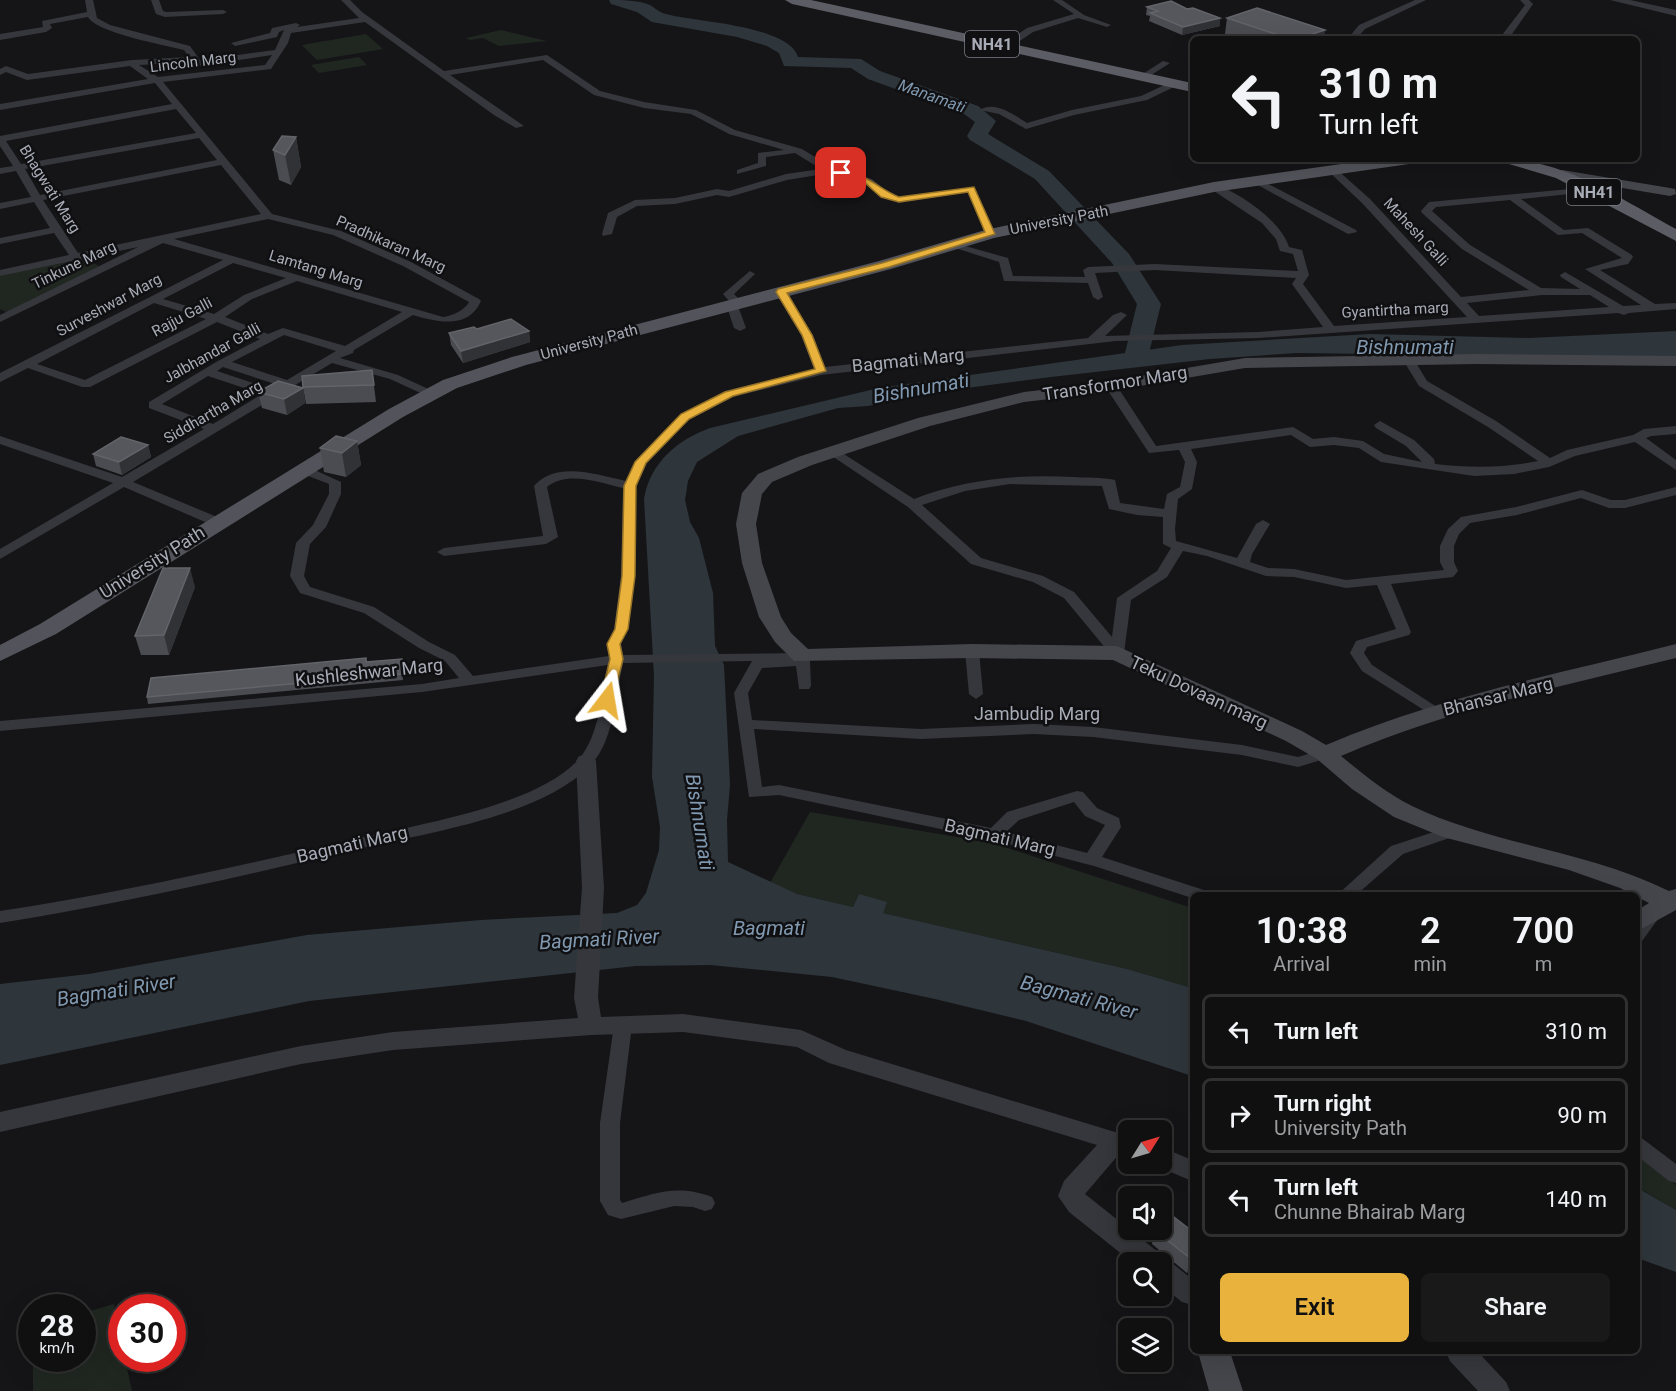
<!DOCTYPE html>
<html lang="en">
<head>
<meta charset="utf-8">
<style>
	:root { --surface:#101011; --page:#19191a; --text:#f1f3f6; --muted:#9c9d9f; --line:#303031; --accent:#e8b23c }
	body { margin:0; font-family:Roboto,sans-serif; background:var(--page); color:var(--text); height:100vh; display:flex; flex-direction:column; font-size:22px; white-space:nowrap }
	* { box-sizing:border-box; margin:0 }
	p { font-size:20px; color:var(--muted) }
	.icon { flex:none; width:33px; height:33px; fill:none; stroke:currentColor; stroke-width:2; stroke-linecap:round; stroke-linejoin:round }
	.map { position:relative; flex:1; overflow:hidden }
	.details { position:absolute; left:1190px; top:892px; width:450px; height:462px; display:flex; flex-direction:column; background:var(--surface); border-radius:9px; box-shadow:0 6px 24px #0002,0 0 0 2px var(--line) }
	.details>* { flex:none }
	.guide { position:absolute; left:1190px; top:36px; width:450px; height:126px; border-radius:9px; box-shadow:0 6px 24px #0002,0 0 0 2px var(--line); background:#101011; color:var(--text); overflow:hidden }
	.needle { width:39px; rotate:53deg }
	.buttons { position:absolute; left:1118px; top:1120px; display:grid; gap:12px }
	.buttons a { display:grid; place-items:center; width:54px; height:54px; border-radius:9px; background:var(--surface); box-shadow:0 6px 24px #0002,0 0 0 2px var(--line); font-size:30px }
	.speed { position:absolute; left:18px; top:1294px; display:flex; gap:12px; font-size:30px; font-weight:700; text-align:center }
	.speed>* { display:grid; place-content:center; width:78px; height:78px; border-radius:50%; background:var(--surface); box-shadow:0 6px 24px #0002,0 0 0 2px var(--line); line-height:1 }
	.speed small { font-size:15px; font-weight:400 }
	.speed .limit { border:9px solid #d22; background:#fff; color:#111 }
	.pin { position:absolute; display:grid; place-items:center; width:51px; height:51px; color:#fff; margin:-26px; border-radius:12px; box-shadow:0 3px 9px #0006 }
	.me { position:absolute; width:66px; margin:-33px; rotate:14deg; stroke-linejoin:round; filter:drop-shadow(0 0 4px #0008) }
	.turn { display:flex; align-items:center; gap:21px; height:126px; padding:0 30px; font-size:27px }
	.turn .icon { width:78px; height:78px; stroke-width:2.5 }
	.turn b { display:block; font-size:42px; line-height:51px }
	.eta { display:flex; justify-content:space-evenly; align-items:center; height:102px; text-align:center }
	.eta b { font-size:36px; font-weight:600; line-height:42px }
	.cta { display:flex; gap:12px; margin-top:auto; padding:12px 30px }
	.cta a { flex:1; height:69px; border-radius:9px; background:var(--accent); color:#111; font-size:24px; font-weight:600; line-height:69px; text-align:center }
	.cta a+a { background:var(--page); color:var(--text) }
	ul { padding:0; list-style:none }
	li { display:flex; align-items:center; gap:18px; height:75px; margin:0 12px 9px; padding:0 18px; border:3px solid var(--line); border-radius:9px }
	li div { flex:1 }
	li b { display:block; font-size:22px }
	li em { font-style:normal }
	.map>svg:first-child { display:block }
	.green { fill:#202721 }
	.water { fill:#2e363c }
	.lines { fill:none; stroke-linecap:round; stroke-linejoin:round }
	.river { fill:#2e363c; fill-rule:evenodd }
	.minor { fill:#36373c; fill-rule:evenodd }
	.tertiary { fill:#36373c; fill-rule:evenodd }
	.secondary { fill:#45464c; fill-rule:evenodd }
	.primary { fill:#53545b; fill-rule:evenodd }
	.trunk { fill:#5b5c64; fill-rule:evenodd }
	.wall { fill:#4b4c52 }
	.shaded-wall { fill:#313236 }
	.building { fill:#55575c; stroke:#62646a; stroke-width:1.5 }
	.route { fill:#e8b23c; stroke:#977427; stroke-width:1.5 }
	.labels { text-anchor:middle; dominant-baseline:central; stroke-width:5; stroke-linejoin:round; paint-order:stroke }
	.far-street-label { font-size:15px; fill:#a8acb6; stroke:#101012 }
	.shield { fill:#101012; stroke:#7a7d85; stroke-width:1.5 }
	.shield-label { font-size:16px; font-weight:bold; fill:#a8acb6 }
	.far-water-label { font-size:16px; font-style:italic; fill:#8199b0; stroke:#101012 }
	.street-label { font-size:18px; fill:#a8acb6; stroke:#101012 }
	.water-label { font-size:20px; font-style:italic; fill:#8199b0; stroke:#101012 }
</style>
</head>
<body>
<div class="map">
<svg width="1676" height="1391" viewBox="0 0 1676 1391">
	<rect width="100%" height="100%" fill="#151517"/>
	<path class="green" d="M501 30 547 41 499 46 483 38 470 40 466 38Z
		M366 34 383 49 317 60 302 45Z
		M359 57 367 65 319 73 311 65Z
		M79 256 99 266 11 314 0 309V276Z
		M810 812 992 843 1192 908V988L1127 969 883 913 859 894 853 907 797 894 770 883Z
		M1636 1154 1676 1185V1210L1637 1187Z
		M114 1304 121 1340 122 1359H125L132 1391H33V1359H82L83 1313Z"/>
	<path class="water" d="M1676 331V358L1297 353 1210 359 1051 377 936 392 868 406 838 408 738 436 697 462 688 481 685 500 690 522 699 538 713 593 715 646 724 665 730 785 727 820 728 862 797 894 853 907 859 894 887 902 883 913 1127 969 1192 988V1076L1026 1021 935 999 832 977 710 965 636 966 309 1001 0 1065V984L89 974 307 935 481 920 617 913 637 905 646 893 659 850 660 827 652 777 654 676 644 499C650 463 677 440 710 428L879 388 1182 345 1370 334 1529 338Z
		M1636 1187 1676 1210V1272L1637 1258Z"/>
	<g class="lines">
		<path class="river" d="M609 0C622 0 637 0 650 5 655 8 660 13 666 14 694 22 789 25 798 57L861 59 880 71 978 106 996 121 988 134 1049 171 1129 254 1161 304 1148 357 1145 362 1136 364 1127 362 1124 357 1137 304 1112 263 1035 179 970 140 967 136 975 122 964 114 868 79 851 68 784 66 779 53 767 46 737 37 652 22 637 12 611 4Z"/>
		<path class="minor" d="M85 0H93L97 18 110 25 190 46 200 60 275 50 284 30 279 32 277 37 235 46 231 43 270 33 272 28 296 23 300 25 297 27 359 18 341 0H350L362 12 444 71 547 55 600 91 644 102 696 110 735 130 802 149 833 168 872 179 889 193 900 197 974 187 996 234 991 237 986 234 968 192 899 203 881 197 866 183 830 173 787 180 729 197 717 195 675 204 637 206 617 217 612 234 603 236 602 234 608 213 635 200 675 198 717 189 729 191 786 174 821 169 795 153 766 157V166L737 174V170L758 163V153L784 150 729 134 691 114 644 108 594 95 543 60 450 75 524 126 516 128 494 115 365 22 291 33 288 43 271 69 163 82 272 214 341 231 411 262 479 299 481 301C468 330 437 322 413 315L354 350 353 353 340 358 398 375 437 393 431 397 427 396 390 379 332 363 133 482 222 519 224 522 222 525H212L124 487 0 559V549L113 483 0 444V436L122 477 204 429 149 408V402L218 361 260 339 217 322 90 387H82L28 368 0 382V373L223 260 163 243 0 322V315L138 247 0 276V270L69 255 54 233 0 244V238L50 228 34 202 0 209V203L31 197 16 171 0 174V168L13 166 0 146V136L172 104 155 83 0 110V104L148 79 130 66 27 80 6 72 0 75V69L6 66 28 74 132 60 189 57 184 50C165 45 97 33 88 17L50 24 52 28 46 32 0 40V34L43 27 42 21 87 12ZM272 55 265 65 158 77 139 65 193 62 198 66ZM176 109 196 133 21 164 6 141ZM199 138 217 160 40 195 25 169ZM221 165 261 214 78 253 43 200ZM268 219 333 235 403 266 469 302C465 310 452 316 443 317L174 239ZM233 263 286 278 244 295 214 314 163 299ZM297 281 402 312 345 346 283 328 268 334 225 317 252 299ZM154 303 206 319 85 380 37 364ZM284 335 336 351 287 380 232 362ZM223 367 278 385 271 389 217 371ZM208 376 262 394 213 424 162 404Z
			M151 0H159L163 11 166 12 223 10 227 12 223 14 165 17 156 14Z
			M1053 0H1062L1084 15 1111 25 1107 27 1078 18 1033 32 1008 49H1002V45L1027 28 1074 14Z
			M1415 0H1426L1365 29 1357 38 1350 36 1359 25Z
			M1520 0H1529L1533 4 1510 37 1499 39 1522 9 1525 5Z
			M1163 61 1170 63 1145 79 1138 77Z
			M1173 81 1177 84 1176 86 1147 100 1074 115 1026 129 999 114 980 110C995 100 1014 115 1027 123L1072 110 1141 96Z
			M1328 167H1334L1370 199 1461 297 1529 290 1462 249 1422 213 1421 211 1429 202 1592 187V191L1589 192 1521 199 1564 230 1588 228 1632 255 1633 257 1628 264 1600 270 1655 304 1676 303V309L1629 313 1624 315 1618 313 1258 338 1116 341 821 375 733 397 689 420 647 463 636 486 635 576 628 629 621 644 623 655 807 653 810 661 811 686 809 689H799L796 666 762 668 748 693 752 720 921 729 1034 724 1093 727 1242 745 1298 757 1325 749 1331 751 1333 754 1331 757 1298 767 1242 755 1093 737 1034 734 921 739 754 729 762 787 779 785 991 828 1007 812 1077 791 1083 792 1097 808 1119 818 1121 827 1102 857 1210 892 1212 896H1192V898L1094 866 993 840 779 795 749 797 734 693 752 661 623 663C616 695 614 741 590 766 539 817 426 833 357 849 239 877 120 904 0 923V911C118 893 235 867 351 840 413 825 536 807 579 759 599 736 602 694 608 665L422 692 0 731V721L422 684 459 678 445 661 419 648 364 613 300 593 290 576 296 543 313 525 329 494V484L298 472V466H306L341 482V494L326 527 310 544 304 576 310 587 374 607 429 642 455 655 473 676 609 656 607 644 614 629 621 576 623 488C600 483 568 470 547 487L558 537 546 544 444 556 437 552 444 548 543 536 534 486C556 460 598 475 626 481L637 459 681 414 725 391 814 369 801 335 776 292 777 290 786 292 813 335 825 367 1088 338 1113 315 1121 312 1127 315 1105 336 1258 332 1323 327 1292 284 1296 278 1155 270 1095 273 1103 297 1098 300 1093 297 1088 283 1004 281 999 262 946 245 951 242 1008 258 1013 276 1085 277 1083 270 1088 267 1155 264 1298 271 1293 254 1280 251 1276 239 1262 223 1211 189 1209 187 1214 184C1239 192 1281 221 1289 247L1302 250 1309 275 1303 284 1334 326 1467 317 1362 203 1328 171ZM1510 200 1558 235 1582 233 1622 258 1585 269 1641 305 1623 306 1565 272 1560 275 1561 277 1580 289 1541 288 1470 245 1432 211 1436 207ZM1542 295H1590L1609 307 1479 316 1467 303ZM1074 802 1085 816 1105 825 1087 853 1006 832 1019 820Z
			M1257 178 1356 230 1357 232 1348 234 1254 183 1252 181Z
			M750 271 755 274 734 294 743 303 738 306 746 328 740 331 734 328 726 304 729 301 723 294Z
			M1409 357 1413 358 1427 381 1496 421 1550 458 1567 450 1633 435 1644 429 1676 426V434L1651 436 1646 438 1676 460V470L1635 442 1575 456 1549 467 1514 474 1474 476 1381 462 1359 448 1334 445 1310 447 1291 435 1191 449 1197 462 1192 489 1178 499 1175 529 1176 541 1237 558 1256 524 1263 520 1270 524 1252 554 1250 562 1268 568 1294 569 1346 580 1444 570 1440 562V546L1448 529 1461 517 1516 507 1582 490 1611 500H1625L1676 487V495L1625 508H1609L1581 498 1517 515 1470 523 1459 534 1454 546V562L1458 571 1453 577 1391 584 1411 632 1409 635 1367 647 1364 653 1372 665 1440 709 1443 712 1435 717 1362 671 1350 653 1356 641 1396 629 1377 585 1346 588 1294 577 1266 576 1207 556 1183 551 1167 577 1131 600 1124 653 1117 657 1112 656 1064 598 1033 582 971 564 908 507 826 452 828 449H836L914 499C966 479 1018 474 1073 477 1087 478 1101 477 1115 480L1120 503 1164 509 1167 494 1180 487 1185 462 1179 450 1149 453 1105 386 1111 382 1115 383 1156 446 1293 427 1313 439 1334 437 1363 441 1384 454 1422 462 1406 446 1376 428 1374 425 1380 421 1414 440 1434 459 1435 464C1471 468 1503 468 1538 461L1488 427 1419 386 1403 360ZM1010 484 1102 486 1109 509 1137 515 1163 517V544L1171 548 1157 571 1117 598 1112 637 1074 592 1043 576 981 558 922 505 965 491Z
			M972 647 979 651 983 694 976 699 969 694 965 651Z
			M1452 826 1460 831 1458 835 1403 854 1355 896H1336L1391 846Z
			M1652 909 1658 911 1661 915 1642 941 1636 943C1636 929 1636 914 1652 909Z
			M623 1018 629 1020 632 1025 620 1123V1200L622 1203C656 1193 677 1184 712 1197L715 1203 712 1209 705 1211 693 1207 674 1206 621 1219 608 1215 600 1201V1123L614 1025 617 1020Z
			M1636 1137 1643 1139 1676 1164V1183L1669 1181 1636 1155Z"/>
		<path class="tertiary" d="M1610 0H1630L1676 10V16Z
			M586 755 593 756 596 761 604 888 598 998 601 1017 683 1014 801 1030 846 1050 1128 1136V1156L1120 1153 1085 1194 1192 1279V1305L1182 1302 1161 1285V1263H1133L1069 1212 1058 1196 1064 1181 1097 1145 829 1063 797 1047 683 1032 591 1035 393 1050 301 1064 0 1132V1112L301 1046 393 1032 578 1018 574 998 582 888 576 761 579 756Z
			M1161 1147 1192 1160V1181L1152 1164H1161Z
			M1446 1352H1478L1506 1382 1510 1391H1478L1450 1361Z"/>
		<path class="secondary" d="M1562 170 1670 188 1675 189 1676 194 1670 196 1557 177 1555 174Z
			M1476 354 1676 356V366L1476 364 1245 368 1093 394 1024 402 930 426 812 465 772 482 762 494 756 524 762 563 781 617 791 633 808 649 972 644 1117 646 1302 731 1326 745C1438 697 1558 674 1676 644V658C1563 686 1449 709 1341 756 1363 774 1386 793 1412 806 1493 845 1586 850 1669 891L1676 889V910L1636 932V911L1649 903 1620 888 1569 870 1443 837 1394 817 1352 789 1317 759 1286 741 1113 660 972 658 794 661 775 642 759 617 742 563 736 524 742 493 758 474 798 457 918 418 1024 392 1093 384 1245 358Z
			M1198 1352H1230L1243 1391H1209Z"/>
		<path class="primary" d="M1377 159H1417L1409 164 1214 192 994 238 891 269 526 365 457 388 403 417 56 634 0 661V645L40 624 389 409 443 380 512 357 879 261 985 230 1214 182Z"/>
		<path class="trunk" d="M785 0H811L1192 83V92L792 4Z
			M1500 159C1565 159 1620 199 1676 229V241L1556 178 1502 162Z"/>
	</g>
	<path class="wall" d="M1147 7 1187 9 1220 18V26L1182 35 1149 21 1150 16 1146 15Z
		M1227 18 1325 30 1323 39H1240L1225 34Z
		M296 137 301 167 291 185 279 180 273 150Z
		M477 329 529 331 530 342 463 363 451 345 449 333Z
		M372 370 376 402 306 404 303 387Z
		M303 388 305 403 287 415 262 408 258 392Z
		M357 441 361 465 346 477 324 472 320 448Z
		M148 445 151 457 122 475 96 466 93 454Z
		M195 587 169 655H141L135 636Z
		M366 658 367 662 402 659 403 665V680L148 704 147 697Z
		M1146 1230 1192 1231V1268L1187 1273 1152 1244 1153 1235Z"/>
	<path class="shaded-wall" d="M1220 18V26L1182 35 1183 27Z
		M1325 30 1323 39H1297Z
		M1640 136 1638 146H1636V137Z
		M296 137 301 167 291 185 285 155Z
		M529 331 530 342 463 363 461 351Z
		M303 388 305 403 287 415 284 399Z
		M357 441 361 465 346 477 342 453Z
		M148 445 151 457 122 475 119 462Z
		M190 568 195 587 169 655 164 635Z
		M402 659 403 665V680L402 674Z
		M1192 1256V1268L1187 1273 1190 1258Z"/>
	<path class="building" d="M1171 1 1187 9 1193 8 1220 18 1183 27 1150 13 1158 11 1147 7Z
		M1257 8 1325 30 1297 39H1290L1227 18Z
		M282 136 296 137 285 155 273 150Z
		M511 319 529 331 461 351 449 333 474 327 477 329Z
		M372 370 374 385 303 387 302 376Z
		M278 381 303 388 284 399 258 392Z
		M336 436 357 441 342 453 320 448Z
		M121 437 148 445 119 462 93 454Z
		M163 568H190L164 635 135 636Z
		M366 658V662L402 659V674L147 697 151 678Z
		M1161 1207 1192 1231V1256L1190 1258 1154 1230H1161Z"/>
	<path class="route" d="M838 171C862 169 878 189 899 197L974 187 995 234 889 267 787 293 812 335 826 371 733 396 689 419 646 463 636 486 635 576 628 629 620 644 623 659 613 700 611 703H602L600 700 610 659 607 644 615 629 622 576 624 486 635 462 681 414 725 392 815 369 802 335 776 292 778 289 882 263 985 232 968 192 899 202 881 197 865 183 838 175Z"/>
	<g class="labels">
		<g class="far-street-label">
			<text transform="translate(193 62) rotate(-7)">Lincoln Marg</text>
			<text transform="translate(50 189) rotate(58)">Bhagwati Marg</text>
			<text transform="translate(1059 220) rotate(-11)">University Path</text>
			<text transform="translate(1416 232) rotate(47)">Mahesh Galli</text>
			<text transform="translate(391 244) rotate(24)">Pradhikaran Marg</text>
			<text transform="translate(74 265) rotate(-26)">Tinkune Marg</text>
			<text transform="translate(316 269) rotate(17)">Lamtang Marg</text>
			<text transform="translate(109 305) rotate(-28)">Surveshwar Marg</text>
			<text transform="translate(1395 310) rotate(-3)">Gyantirtha marg</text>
			<text transform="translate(182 317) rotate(-28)">Rajju Galli</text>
			<text transform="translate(589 342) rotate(-15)">University Path</text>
			<text transform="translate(212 353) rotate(-29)">Jalbhandar Galli</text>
			<text transform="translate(213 412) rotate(-30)">Siddhartha Marg</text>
		</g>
		<g class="shield">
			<rect x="965" y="31" width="54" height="26" rx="4.5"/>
			<rect x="1567" y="179" width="54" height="26" rx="4.5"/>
		</g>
		<g class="shield-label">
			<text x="992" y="44">NH41</text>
			<text x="1594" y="192">NH41</text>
		</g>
		<g class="far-water-label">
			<text transform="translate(932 96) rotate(20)">Manamati</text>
		</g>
		<g class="street-label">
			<text transform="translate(908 360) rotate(-6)">Bagmati Marg</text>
			<text transform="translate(1115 383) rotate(-9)">Transformor Marg</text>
			<text transform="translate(152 562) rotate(-32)">University Path</text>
			<text transform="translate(369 672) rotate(-6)">Kushleshwar Marg</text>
			<text transform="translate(1199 692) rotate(25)">Teku Dovaan marg</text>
			<text transform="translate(1498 696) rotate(-14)">Bhansar Marg</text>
			<text x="1037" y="713">Jambudip Marg</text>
			<text transform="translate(1000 837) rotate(13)">Bagmati Marg</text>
			<text transform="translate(352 844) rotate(-13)">Bagmati Marg</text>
		</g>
		<g class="water-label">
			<text x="1405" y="347">Bishnumati</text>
			<text transform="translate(921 388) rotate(-10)">Bishnumati</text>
			<text transform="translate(700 822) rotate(81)">Bishnumati</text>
			<text x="769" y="928">Bagmati</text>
			<text transform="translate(599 939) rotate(-3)">Bagmati River</text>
			<text transform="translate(116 990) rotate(-9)">Bagmati River</text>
			<text transform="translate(1079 997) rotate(15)">Bagmati River</text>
		</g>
	</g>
</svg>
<div class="buttons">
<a><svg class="needle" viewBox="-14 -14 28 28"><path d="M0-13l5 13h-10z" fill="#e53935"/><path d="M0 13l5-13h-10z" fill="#9c9d9f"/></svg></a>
<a><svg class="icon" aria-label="sound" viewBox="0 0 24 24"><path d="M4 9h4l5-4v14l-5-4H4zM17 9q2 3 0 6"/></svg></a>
<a><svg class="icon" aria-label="search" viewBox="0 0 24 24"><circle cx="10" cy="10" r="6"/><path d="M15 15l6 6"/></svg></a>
<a><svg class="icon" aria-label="layers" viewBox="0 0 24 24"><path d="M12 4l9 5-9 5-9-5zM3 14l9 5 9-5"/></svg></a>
</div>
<div class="speed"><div>28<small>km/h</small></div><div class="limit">30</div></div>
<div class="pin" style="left:841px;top:173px;background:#d93025"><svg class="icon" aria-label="arrive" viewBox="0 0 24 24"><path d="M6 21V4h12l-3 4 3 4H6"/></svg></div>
<svg class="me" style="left:607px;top:700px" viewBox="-20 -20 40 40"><path d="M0-17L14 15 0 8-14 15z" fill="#e8b23c" stroke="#fff" stroke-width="4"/></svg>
<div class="guide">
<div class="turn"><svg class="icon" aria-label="left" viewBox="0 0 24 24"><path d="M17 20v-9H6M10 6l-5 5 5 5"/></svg><div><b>310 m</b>Turn left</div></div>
</div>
<section class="details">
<div class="eta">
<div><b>10:38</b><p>Arrival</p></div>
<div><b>2</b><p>min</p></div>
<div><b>700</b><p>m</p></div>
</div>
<ul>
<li><svg class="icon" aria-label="left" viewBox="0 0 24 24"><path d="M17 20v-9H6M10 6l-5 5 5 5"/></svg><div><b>Turn left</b></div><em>310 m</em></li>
<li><svg class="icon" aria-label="right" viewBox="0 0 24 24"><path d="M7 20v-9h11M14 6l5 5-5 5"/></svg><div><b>Turn right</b><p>University Path</p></div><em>90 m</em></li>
<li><svg class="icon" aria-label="left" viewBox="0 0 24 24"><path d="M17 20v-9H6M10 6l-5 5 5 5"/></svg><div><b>Turn left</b><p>Chunne Bhairab Marg</p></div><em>140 m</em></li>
</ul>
<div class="cta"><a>Exit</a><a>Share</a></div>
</section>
</div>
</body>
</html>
